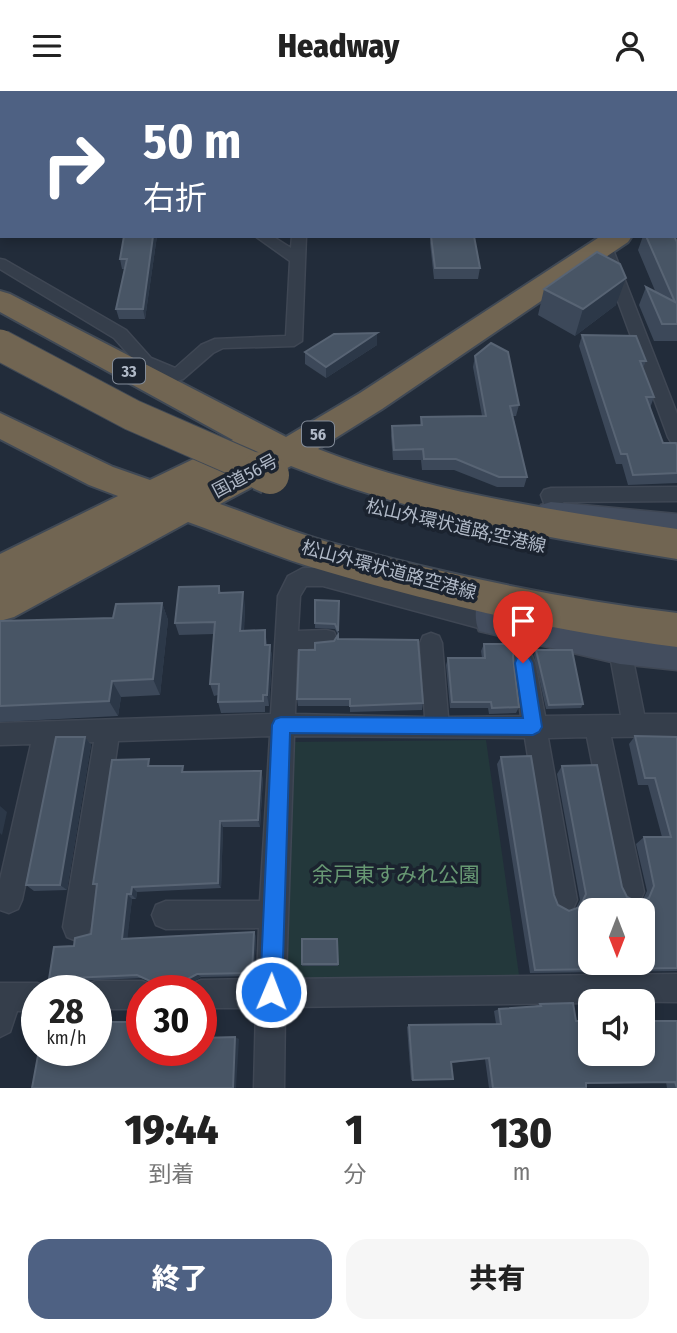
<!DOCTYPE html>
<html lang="ja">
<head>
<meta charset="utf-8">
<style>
	:root { --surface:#fff; --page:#f6f6f6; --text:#222; --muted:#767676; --accent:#4e6183 }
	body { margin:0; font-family:"Fira Sans Condensed","Noto Sans JP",sans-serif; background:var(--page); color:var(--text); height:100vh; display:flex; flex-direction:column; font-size:26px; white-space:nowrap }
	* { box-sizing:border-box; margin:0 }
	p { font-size:23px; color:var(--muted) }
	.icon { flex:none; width:38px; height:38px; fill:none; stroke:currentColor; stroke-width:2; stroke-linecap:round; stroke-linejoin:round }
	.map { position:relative; height:997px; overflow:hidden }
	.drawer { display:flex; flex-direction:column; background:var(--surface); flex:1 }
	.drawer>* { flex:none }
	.banner { position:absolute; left:0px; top:0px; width:677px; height:147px; box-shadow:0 4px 10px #0003; background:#4e6183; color:#fff; overflow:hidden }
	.needle { width:46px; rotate:180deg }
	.controls { position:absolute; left:578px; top:807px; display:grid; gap:14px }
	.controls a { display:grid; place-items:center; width:77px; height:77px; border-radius:14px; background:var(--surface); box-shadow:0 4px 10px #0003; font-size:35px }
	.speed { position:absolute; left:21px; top:884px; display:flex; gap:14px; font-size:35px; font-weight:700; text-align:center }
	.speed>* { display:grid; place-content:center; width:91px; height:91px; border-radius:50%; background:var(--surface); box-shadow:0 4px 10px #0003; line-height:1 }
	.speed small { font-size:18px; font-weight:400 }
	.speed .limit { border:10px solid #d22; background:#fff; color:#111 }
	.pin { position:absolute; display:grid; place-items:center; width:60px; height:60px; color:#fff; margin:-72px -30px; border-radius:50% 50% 50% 0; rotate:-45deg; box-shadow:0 0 7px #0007 }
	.pin .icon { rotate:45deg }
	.me { position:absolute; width:77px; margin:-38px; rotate:1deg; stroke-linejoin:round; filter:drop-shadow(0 0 5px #0008) }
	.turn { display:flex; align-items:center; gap:24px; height:147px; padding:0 28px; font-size:32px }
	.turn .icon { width:91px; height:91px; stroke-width:2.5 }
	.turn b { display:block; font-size:49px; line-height:60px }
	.eta { display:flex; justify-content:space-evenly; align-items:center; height:119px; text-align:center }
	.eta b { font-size:42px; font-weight:800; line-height:49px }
	.button { display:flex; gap:14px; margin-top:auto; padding:14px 28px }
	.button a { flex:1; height:80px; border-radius:21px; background:var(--accent); color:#fff; font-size:28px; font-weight:800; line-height:80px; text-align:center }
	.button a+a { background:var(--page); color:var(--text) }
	header { display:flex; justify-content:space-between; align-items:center; height:91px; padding:0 28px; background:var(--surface); font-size:32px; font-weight:800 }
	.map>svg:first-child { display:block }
	.green { fill:#23383b }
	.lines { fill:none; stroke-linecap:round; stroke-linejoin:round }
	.street-casing { stroke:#3f4754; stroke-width:3 }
	.secondary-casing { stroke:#3f4754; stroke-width:3 }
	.highway-casing { stroke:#404955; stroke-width:4 }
	.street { fill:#353e4b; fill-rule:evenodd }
	.secondary { fill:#434d5e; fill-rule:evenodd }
	.highway { fill:#716552; fill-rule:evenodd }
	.highway-bridge-far1-casing { stroke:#404955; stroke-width:33; stroke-linecap:butt }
	.highway-bridge-casing { stroke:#404955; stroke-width:42; stroke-linecap:butt }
	.highway-bridge-far1 { stroke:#716552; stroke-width:31 }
	.highway-bridge { stroke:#716552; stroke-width:38 }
	.wall { fill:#3c4859 }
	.shaded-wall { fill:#2c3848 }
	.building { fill:#485565; stroke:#586474; stroke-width:2; fill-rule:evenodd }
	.route { fill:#1a73e8; stroke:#114b97; stroke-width:2 }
	.labels { text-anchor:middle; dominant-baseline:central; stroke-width:7; stroke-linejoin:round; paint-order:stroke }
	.shield { fill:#1b232f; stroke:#838c99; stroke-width:2 }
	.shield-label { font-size:16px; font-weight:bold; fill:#b0b9c7 }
	.street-label { font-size:18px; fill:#b0b9c7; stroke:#1b232f }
	.near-park-label { font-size:21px; fill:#679873; stroke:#1b232f }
</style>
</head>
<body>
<header><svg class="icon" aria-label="menu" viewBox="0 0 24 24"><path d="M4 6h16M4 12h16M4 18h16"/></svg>Headway<svg class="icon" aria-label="person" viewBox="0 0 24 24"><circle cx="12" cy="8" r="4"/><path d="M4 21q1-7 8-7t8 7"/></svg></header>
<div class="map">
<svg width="677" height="997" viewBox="0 0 677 997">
	<rect width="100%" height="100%" fill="#222c3a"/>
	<path class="green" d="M486 649 520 891 285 893 290 651Z"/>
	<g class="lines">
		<g class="street-casing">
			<path id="street" d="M51 0H64L66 2H52Z
				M297 0H309V2H297Z
				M393 0H405V2H393Z
				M676 131H677V139H676Z
				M0 137H2V145H0Z
				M255 145H272L291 157 292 145H306L302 250 294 255 223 257 213 262 183 288 177 290 139 275 114 247 0 178V168L5 169 126 239 151 267 175 277 201 254 215 248 286 245 290 170Z
				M605 152 612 156 677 323V352L671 351 668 346 598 156Z
				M677 396V410L563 411 566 421 563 426 556 429 549 426 541 404 544 399 551 397Z
				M303 477H323L490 522 498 524 501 531 498 538 490 540 323 495H306L300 505 298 540 326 539 334 541 337 548 334 555 297 559 295 623 425 626 420 552 423 545 431 542 439 545 442 552 448 626 521 625 513 572 516 565 524 562 532 565 535 572 545 625 621 624 609 559 612 552 620 549 628 552 631 559 644 623H677V645L611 646 644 801 640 810 631 814 622 810 618 801 587 646 548 647 577 809 573 818 564 822 555 818 551 809 525 647 294 645 286 888 677 883V911L590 910V912L285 916 284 997H254L256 917H201V900H188L191 893 201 889 257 888 259 837 166 838 156 834 152 824 156 814 166 810H260L270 645 118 650 91 836 87 846 77 850 67 846 63 836 94 651 55 652 22 809 18 818 9 822 0 819V789L31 653 0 654V632L271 623 278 505 288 485Z
				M96 890H142L152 894 154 900H142V918H96V900H84L86 894Z
				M0 892H37L47 896 49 900H37V920H17L10 941 0 946Z"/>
		</g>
		<g class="secondary-casing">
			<path id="secondary" d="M551 411 677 423V445L541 430 537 422 541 414Z
				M493 494 504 498 508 507 506 521 620 545 677 551V579L620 573 479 540C473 527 476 511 482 498Z"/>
		</g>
		<g class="highway-casing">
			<path id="highway" d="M601 145H632L628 151 382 318 318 358C433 403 555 419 677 438V468C545 446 415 425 291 375L220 413C257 426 294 442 331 452 444 483 561 508 677 522V556C559 541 442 514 328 481 281 468 235 448 188 431L14 526 0 530V463L118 405 89 394 0 348V322L113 376 150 389 233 349 0 221V200L10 203 286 346 360 302ZM250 358 258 362 249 366Z"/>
		</g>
		<use href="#street" class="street"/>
		<use href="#secondary" class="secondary"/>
		<use href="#highway" class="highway"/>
		<g class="highway-bridge-far1-casing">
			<path id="highway-bridge-far1" d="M0 254 132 324 265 382"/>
		</g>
		<g class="highway-bridge-casing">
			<path id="highway-bridge" d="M261 380 270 384"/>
		</g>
		<use href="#highway-bridge-far1" class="highway-bridge-far1"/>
		<use href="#highway-bridge" class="highway-bridge"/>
	</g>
	<path class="wall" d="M651 0H677V23H676V2H652Z
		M157 145 145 228H119L116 218 125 178H122L120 168Z
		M431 145H474L480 177 478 188H434L430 152Z
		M643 145H674L677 151V250H654L639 214 646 196 656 202 638 159Z
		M544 198 616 214 575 245 538 224Z
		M377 242V254L326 287 305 273V261Z
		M582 244 646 270 643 277 654 306 650 317 663 352 677 355V392L628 394 622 373H616L579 255Z
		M475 265 519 314 516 325H513L527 386 524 396H497L454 379H422L421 369H393L391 345 392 335 420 334 421 326 482 325 473 276Z
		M219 495 221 502 245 514 244 540 265 539 267 554H270L272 566 269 615H265V621L221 622 218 611V604L214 605 210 593 214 543 179 544 175 532Z
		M315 509 339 510 338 548 423 612 422 619 350 621V615H298L297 608 315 559 334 550 338 544 335 538 315 537Z
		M162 512 168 529 160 604 121 606 118 625 0 631V530L113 527Z
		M484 553 513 566 519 616 516 622 489 623 488 617H450L446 574 448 567H482L481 560Z
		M536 559 583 613 581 617 546 618 534 564Z
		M635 645 677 646V880L530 882 497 673 501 666 558 814 569 820 576 817 580 809 557 683 562 675 627 806 637 811 642 810 647 800 636 753 644 746H662L648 694H638L629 653Z
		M85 646 91 654 67 799 34 800 26 794Z
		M153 675 185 681 263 687 260 736H223L221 797 137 801 136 808H132L127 847 256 845 254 885 201 886 188 893H155L142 887 56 891 49 888 74 855 91 843 97 796 93 793Z
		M337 848 338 875H302V873Z
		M540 913 576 930H677V997H667L666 991 586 993V997H489L485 968 451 972 450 989H411L407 936 409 934 496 933 494 920 499 918 535 915Z"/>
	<path class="shaded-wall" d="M153 145H157L145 228 143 218Z
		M626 187 616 214 575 245 583 218Z
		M377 242V254L326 287V276Z
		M243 501 245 514 243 552 240 540Z
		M162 512 168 529 160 604 153 588Z
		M270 554 272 566 269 615 267 604Z
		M112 590 121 606 118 625 109 610Z
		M85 646 91 654 67 799 60 794Z
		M261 680 263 687 260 736 258 729Z
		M0 715 7 721 2 744 0 742Z
		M220 730 223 736 221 797 218 792Z
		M132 796 137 801 136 808 131 803Z
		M127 803 132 808 127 852 122 848Z
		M254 841 256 845 254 885 252 882Z
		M197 883 201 886 188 893 184 890Z
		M235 946 239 948 236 997H233Z"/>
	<path class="building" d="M357 0H392L393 2H357Z
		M566 0H609V2H567Z
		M659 0H677V13H676V2H660Z
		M124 145H153L143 218H116L127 168H120Z
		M431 145H474L480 177H435Z
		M646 145H674L677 151V233H662L646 196 675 211Z
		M597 161 620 173 626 187 583 218 544 198Z
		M377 242 326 276 305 261 334 243Z
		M582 244 636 245 646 270H640L654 306H646L663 352H676L677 355V382L633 384 627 363H621Z
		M491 252 508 261 519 314 510 315 527 386H499L456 368H424L423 358 394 359 392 335 422 334 421 326 486 325 475 265Z
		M219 495V502L243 501 240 540 265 539V554H270L267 604H263V610L218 611 219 593H210L215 531 175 532 179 496Z
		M315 509 339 510 338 540 335 533 315 532Z
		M162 512 153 588 112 590 109 610 0 615V530L113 527 116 513Z
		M338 544V548L418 549 423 612 350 615V608H297L299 559H315V552L334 550Z
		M484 553H515L513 566 519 616 492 617 491 611H452L448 567H485Z
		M536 559H572L583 613 549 614Z
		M635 645 677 646V877L535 879 501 666 531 665 554 804 558 814 569 820 580 816 586 803 562 675 597 674 622 796 627 806 637 811 649 807 654 795 644 746H671L655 687H645ZM590 819H642V872H590Z
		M56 646H85L60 794H26Z
		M149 668 148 675H183L182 681 261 680 258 729 220 730 218 792 132 796 131 803H127L122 848 254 841 252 882 197 883 184 890H150L137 884 49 888 54 856 74 855 75 847 91 843 97 793H93L112 669Z
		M302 848H337L338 873H302Z
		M573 912 576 930H590V962H642V930H677V997L675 991 586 992V997H493L489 967 451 971 453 988 413 989 409 934 501 933 499 918 541 915 540 913Z
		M96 931H142V959H201V947L235 946 233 997H32L39 959H96Z"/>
	<path class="route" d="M523 564 529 567 532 572 542 636 539 641 533 644 290 642 282 901 279 909 271 912 263 909 260 901 272 634 275 628 281 626 523 627 515 572 517 567Z"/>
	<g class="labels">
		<g class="shield">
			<rect x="113" y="267.5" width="32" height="25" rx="5"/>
			<rect x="302" y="330.5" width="32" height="25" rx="5"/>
		</g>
		<g class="shield-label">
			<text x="129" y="280">33</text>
			<text x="318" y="343">56</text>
		</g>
		<g class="street-label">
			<text transform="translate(245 385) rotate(-28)">国道56号</text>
			<text transform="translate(456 435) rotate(13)">松山外環状道路;空港線</text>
			<text transform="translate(389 479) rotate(15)">松山外環状道路空港線</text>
		</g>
		<g class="near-park-label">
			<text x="396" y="784">余戸東すみれ公園</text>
		</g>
	</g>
</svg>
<div class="controls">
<a><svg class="needle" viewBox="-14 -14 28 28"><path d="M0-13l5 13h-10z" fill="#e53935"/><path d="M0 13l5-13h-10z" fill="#767676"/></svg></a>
<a><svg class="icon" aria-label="sound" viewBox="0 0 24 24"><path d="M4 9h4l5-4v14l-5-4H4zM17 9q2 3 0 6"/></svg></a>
</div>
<div class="speed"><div>28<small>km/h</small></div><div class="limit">30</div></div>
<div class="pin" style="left:523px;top:572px;background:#d93025"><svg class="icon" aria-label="arrive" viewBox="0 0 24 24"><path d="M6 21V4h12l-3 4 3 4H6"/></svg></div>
<svg class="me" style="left:271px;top:901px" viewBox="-20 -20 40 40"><circle r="17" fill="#1a73e8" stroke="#fff" stroke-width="3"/><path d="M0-11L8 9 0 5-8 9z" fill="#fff"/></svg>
<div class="banner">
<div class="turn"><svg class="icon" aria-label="right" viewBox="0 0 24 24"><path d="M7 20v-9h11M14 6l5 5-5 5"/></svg><div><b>50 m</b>右折</div></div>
</div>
</div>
<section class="drawer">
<div class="eta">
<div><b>19:44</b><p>到着</p></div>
<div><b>1</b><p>分</p></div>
<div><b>130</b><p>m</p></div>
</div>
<div class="button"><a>終了</a><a>共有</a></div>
</section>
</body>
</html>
